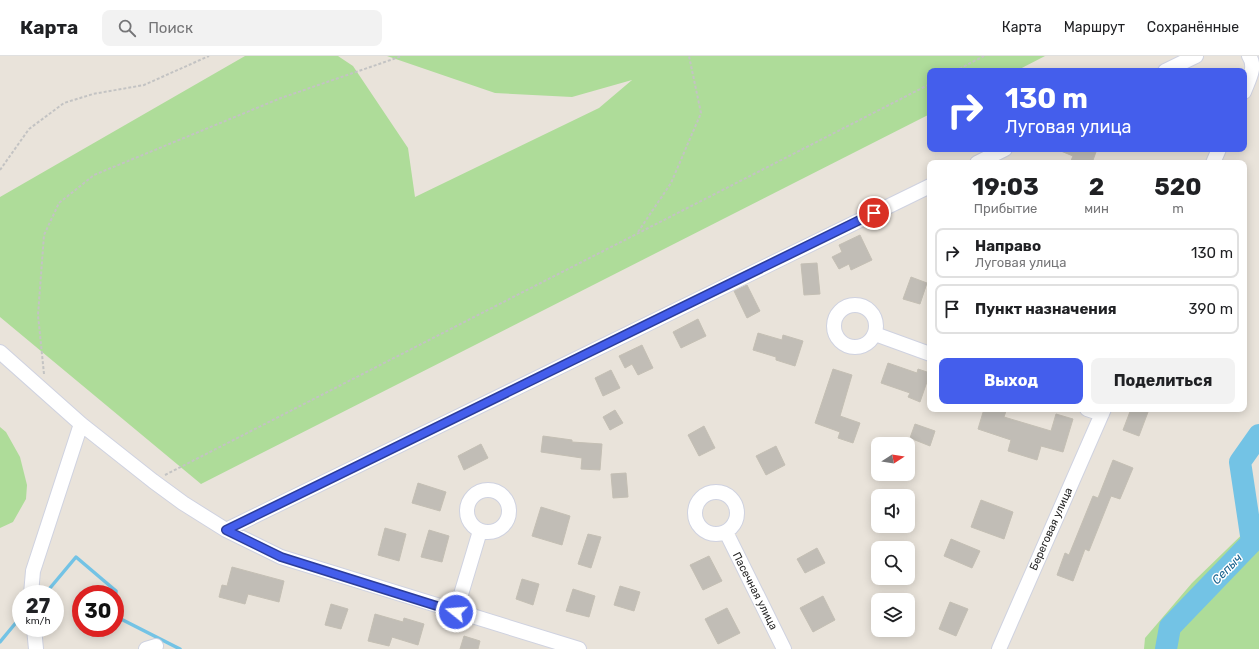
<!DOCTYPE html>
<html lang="ru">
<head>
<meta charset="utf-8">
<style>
	:root { --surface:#fff; --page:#f2f2f2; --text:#202124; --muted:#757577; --line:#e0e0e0; --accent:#445eec }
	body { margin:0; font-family:Rubik,sans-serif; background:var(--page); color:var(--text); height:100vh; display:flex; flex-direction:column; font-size:15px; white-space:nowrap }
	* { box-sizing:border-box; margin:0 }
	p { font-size:13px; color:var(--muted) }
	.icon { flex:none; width:22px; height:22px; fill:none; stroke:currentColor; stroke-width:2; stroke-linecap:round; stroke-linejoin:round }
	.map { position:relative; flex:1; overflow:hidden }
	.sheet { position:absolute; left:927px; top:104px; width:320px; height:252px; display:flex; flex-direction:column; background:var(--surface); border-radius:8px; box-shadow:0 2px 10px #0003 }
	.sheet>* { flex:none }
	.banner { position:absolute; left:927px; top:12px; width:320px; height:84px; border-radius:8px; box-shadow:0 2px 10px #0003; background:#445eec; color:#fff; overflow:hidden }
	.needle { width:26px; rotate:78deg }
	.fabs { position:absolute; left:871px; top:381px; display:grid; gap:8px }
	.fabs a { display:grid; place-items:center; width:44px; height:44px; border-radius:8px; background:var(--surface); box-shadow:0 2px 10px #0003; font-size:20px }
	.speed { position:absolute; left:12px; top:529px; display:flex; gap:8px; font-size:20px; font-weight:700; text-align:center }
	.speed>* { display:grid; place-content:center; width:52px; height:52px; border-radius:50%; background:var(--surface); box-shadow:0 2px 10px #0003; line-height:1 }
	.speed small { font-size:10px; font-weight:400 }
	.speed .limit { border:6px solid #d22; background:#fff; color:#111 }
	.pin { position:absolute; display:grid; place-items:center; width:34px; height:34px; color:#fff; margin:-17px; border:2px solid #fff; border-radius:50%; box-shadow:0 1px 4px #0007 }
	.me { position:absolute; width:44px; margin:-22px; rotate:287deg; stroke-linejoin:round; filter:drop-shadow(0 0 3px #0008) }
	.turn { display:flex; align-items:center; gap:14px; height:84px; padding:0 12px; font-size:18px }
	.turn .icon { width:52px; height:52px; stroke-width:2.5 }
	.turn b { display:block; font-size:28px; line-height:34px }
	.eta { display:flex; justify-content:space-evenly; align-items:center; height:68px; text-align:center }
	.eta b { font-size:24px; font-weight:700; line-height:28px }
	.action { display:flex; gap:8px; margin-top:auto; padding:8px 12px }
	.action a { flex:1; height:46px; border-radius:8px; background:var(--accent); color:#fff; font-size:16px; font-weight:700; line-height:46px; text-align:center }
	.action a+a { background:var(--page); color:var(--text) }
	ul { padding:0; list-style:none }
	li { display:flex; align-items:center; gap:12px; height:50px; margin:0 8px 6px; padding:0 4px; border:2px solid var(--line); border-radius:8px }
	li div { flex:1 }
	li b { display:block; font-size:15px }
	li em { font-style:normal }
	header { display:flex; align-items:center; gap:24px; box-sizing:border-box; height:56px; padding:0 20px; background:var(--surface); border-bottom:1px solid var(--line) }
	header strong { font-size:19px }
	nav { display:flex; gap:22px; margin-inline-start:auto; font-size:14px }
	.search { width:280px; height:36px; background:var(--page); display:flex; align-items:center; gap:10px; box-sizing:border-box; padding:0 14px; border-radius:8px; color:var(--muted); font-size:15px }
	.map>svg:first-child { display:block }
	.green { fill:#aedc99 }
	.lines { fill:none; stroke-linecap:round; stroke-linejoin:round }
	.stream { stroke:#73c3e5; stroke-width:3.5 }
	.river { stroke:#73c3e5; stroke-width:22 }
	.building { fill:#c1bdb6; stroke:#c4bfb4 }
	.minor-casing { stroke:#cfd2e0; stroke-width:16 }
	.path { stroke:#c3c3c3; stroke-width:2; stroke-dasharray:3 2; stroke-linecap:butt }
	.minor { stroke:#fff; stroke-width:14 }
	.route-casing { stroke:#2c3d99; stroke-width:10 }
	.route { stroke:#445eec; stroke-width:7 }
	.labels { text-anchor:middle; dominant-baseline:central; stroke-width:3; stroke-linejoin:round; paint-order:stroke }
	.street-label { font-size:11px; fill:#272727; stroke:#fff }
	.water-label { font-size:12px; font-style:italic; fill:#16608d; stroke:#fff }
</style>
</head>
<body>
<header>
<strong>Карта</strong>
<div class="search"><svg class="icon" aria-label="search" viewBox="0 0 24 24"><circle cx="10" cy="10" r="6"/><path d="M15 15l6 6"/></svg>Поиск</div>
<nav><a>Карта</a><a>Маршрут</a><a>Сохранённые</a></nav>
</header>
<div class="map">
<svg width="1259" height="593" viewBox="0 0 1259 593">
	<rect width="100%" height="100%" fill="#e9e3da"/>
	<path class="green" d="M245 0H338L353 10 408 92 415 141 599 52 632 24 572 41 495 37 387 0H1045L1016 15H930V58L201 428 0 261V141Z
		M0 371 6 376 20 401 27 429 26 443 13 466 0 472Z
		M1259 462V593H1144L1145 582 1192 527Z"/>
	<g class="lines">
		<path class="stream" d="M45 538 76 501 116 535 115 548
			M115 560 180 593
			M0 586 19 563"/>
		<path class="river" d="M1166 593 1170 571 1252 486 1240 406 1259 379"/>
	</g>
	<path class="building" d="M1056 93H1097L1092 107H1070L1073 100Z
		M860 179 872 204 851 214 849 208 839 213 832 201 842 196 839 189Z
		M817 207 820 238 804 239 801 208Z
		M911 221 927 227 920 248 903 243Z
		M747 229 760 255 747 262 734 235Z
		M698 263 706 280 681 292 673 276Z
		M758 277 782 284 783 279 803 285 795 310 776 304V301L753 294Z
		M642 289 653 312 638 319 632 308 625 312 619 300Z
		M888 307 917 317 918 313 930 317 920 346 908 341 910 337 881 327Z
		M833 313 852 319 840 360 860 367 853 387 838 382 840 376 815 367Z
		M611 314 620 332 603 340 595 322Z
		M984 353H1000L1006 355 1004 361 1051 375 1056 358 1073 363 1063 396 1041 390 1037 404 1008 395 1011 384 978 373Z
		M1131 353H1140L1148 356 1139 380 1123 374Z
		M615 354 623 367 610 374 603 361Z
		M915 368 935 375 930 390 910 382Z
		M704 370 715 392 699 400 688 379Z
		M543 380 572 384V386L602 388 600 414 581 413 582 402 541 396Z
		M481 388 488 402 464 414 458 400Z
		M776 390 785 409 766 419 756 400Z
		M1113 404 1133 412 1120 443 1111 440 1089 495 1085 493 1073 525 1057 519 1065 497 1069 499 1093 440 1098 442Z
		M626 417 628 441 613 442 611 418Z
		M418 427 446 436 440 455 412 447Z
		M981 444 1013 456 1004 483 971 471Z
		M541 451 570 460 562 489 532 480Z
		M385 472 406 478 399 505 378 499Z
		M429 474 449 480 442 506 421 501Z
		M588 478 601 481 591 512 578 508Z
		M951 483 980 495 972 512 944 500Z
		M817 492 825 507 805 517 797 503Z
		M709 500 722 525 703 534 690 509Z
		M232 511 284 525 279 546 248 538 245 548 219 541 222 529 227 530Z
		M522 523 539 528 533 549 516 543Z
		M620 530 640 536 634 555 614 549Z
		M573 533 595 540 589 561 566 555Z
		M823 540 835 564 813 576 800 552Z
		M950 546 968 553 956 580 939 573Z
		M331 548 348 553 341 573 325 569Z
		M727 552 740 577 718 588 705 563Z
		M375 558 403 566 404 562 424 568 418 589 392 581 389 590 368 585Z
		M464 580 480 585 478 593H460Z"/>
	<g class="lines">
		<g class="minor-casing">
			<path id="minor" d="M1165 15 1196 0
				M1244 36C1248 25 1257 11 1249 0
				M977 107 1005 93
				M1213 107 1219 93
				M834 270a21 21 0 1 1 42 0a21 21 0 1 1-42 0Z
				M875 278 930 298
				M0 296 81 368 153 425 183 447 226 474 281 501 579 593
				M1087 353 1102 358
				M467 455a21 21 0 1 1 42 0a21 21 0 1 1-42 0Z
				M695 457a21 21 0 1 1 42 0a21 21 0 1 1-42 0Z
				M226 474 930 130
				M726 476 784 593
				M31 538 33 515 81 368
				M456 555 480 475
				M34 572 36 593
				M146 593 156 590
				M999 593 1104 353"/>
		</g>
		<path class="path" d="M955 15 984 0
			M0 114 29 73 64 47 93 38 144 29 209 0
			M638 176 671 127 701 57 689 0
			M44 318 38 259 44 179 59 147 94 119 281 42 402 0
			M165 419 930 28"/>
		<use href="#minor" class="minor"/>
	</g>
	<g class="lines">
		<g class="route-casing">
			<path id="route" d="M456 556 281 501 226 474 874 157"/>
		</g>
		<use href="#route" class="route"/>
	</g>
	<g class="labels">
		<g class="street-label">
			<text transform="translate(1051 473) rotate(-66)">Береговая улица</text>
			<text transform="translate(755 535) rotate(63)">Пасечная улица</text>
		</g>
		<g class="water-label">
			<text transform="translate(1227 513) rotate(-46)">Сепыч</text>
		</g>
	</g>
</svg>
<div class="fabs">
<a><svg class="needle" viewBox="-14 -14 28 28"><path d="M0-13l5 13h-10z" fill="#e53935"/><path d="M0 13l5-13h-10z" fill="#757577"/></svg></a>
<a><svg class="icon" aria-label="sound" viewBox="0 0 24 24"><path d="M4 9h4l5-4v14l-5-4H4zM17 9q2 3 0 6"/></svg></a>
<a><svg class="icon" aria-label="search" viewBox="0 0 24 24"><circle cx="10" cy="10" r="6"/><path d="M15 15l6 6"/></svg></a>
<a><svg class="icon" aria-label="layers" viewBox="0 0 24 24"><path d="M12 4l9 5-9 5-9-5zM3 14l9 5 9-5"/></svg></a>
</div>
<div class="speed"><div>27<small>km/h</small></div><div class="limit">30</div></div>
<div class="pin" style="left:874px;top:157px;background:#d93025"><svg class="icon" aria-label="arrive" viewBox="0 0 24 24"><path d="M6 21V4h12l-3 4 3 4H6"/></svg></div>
<svg class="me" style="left:456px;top:556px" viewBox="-20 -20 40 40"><circle r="17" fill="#445eec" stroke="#fff" stroke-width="3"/><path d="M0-11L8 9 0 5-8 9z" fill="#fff"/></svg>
<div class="banner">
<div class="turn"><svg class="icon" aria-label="right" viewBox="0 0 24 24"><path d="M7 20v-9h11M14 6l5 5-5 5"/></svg><div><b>130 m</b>Луговая улица</div></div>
</div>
<section class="sheet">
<div class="eta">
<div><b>19:03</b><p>Прибытие</p></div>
<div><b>2</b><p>мин</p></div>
<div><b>520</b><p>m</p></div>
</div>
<ul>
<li><svg class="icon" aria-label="right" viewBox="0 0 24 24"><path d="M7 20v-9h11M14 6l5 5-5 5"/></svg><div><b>Направо</b><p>Луговая улица</p></div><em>130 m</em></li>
<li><svg class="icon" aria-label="arrive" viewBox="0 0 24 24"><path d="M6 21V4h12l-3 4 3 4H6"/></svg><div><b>Пункт назначения</b></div><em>390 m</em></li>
</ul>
<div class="action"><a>Выход</a><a>Поделиться</a></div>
</section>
</div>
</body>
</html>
